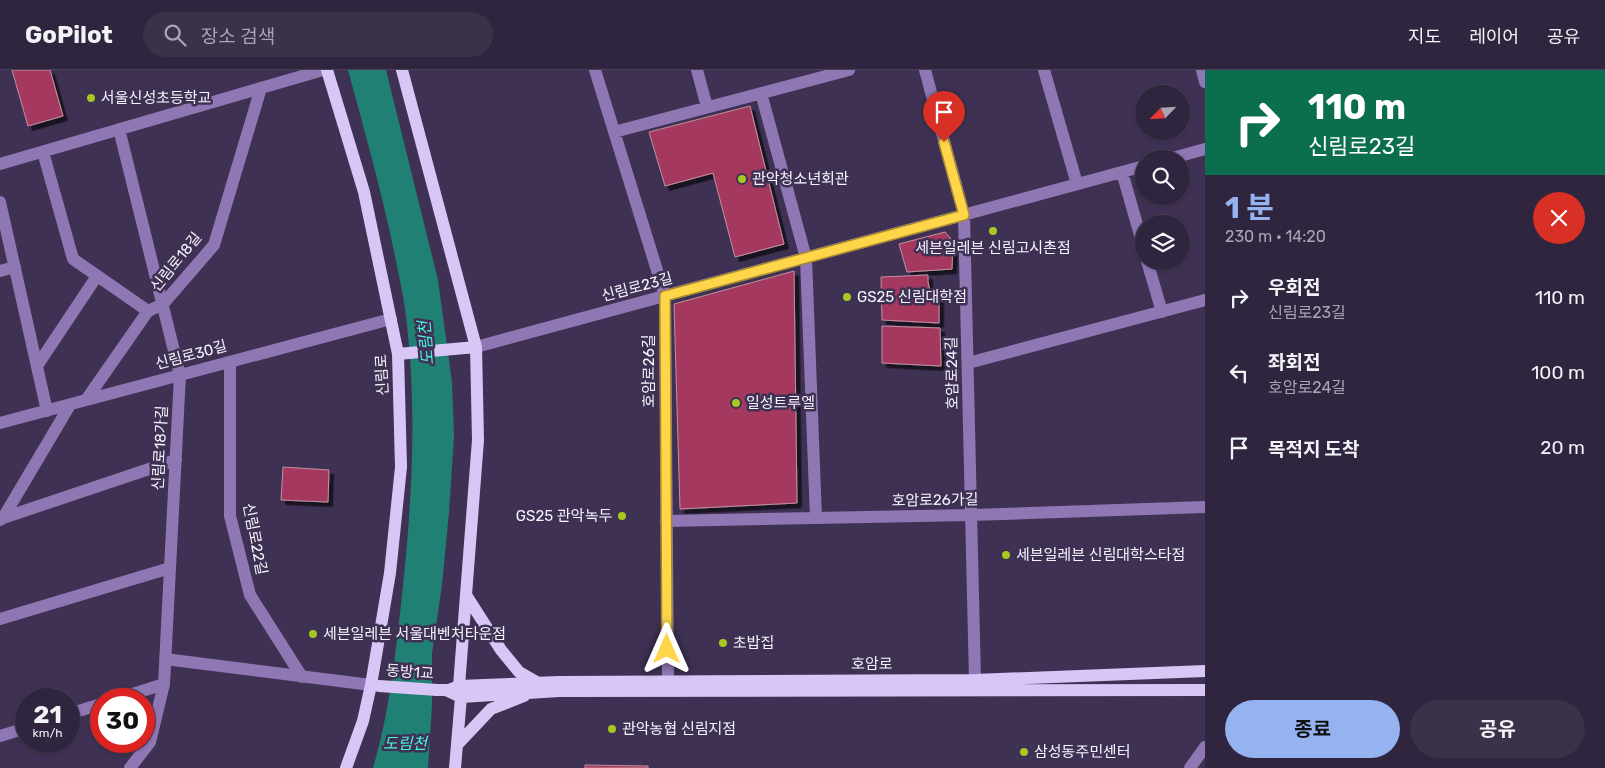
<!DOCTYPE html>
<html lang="ko">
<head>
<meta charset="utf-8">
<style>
	:root { --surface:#2f253e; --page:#3b3149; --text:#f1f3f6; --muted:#a7a5b0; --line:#4a4258; --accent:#95b2f1 }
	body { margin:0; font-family:Rubik,"Noto Sans KR",sans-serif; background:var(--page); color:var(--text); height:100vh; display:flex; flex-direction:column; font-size:19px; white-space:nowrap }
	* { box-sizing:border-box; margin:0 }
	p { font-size:16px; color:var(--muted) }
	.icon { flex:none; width:28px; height:28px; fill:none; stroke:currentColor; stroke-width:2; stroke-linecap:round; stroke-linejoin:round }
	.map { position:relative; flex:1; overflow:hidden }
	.panel { display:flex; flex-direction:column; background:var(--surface); width:400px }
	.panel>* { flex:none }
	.guide { background:#0b6e4f; color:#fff; overflow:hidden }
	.needle { width:32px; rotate:245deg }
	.buttons { position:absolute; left:1135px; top:15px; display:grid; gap:10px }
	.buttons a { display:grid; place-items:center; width:55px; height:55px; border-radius:50%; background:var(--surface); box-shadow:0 1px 4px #0004,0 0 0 1px var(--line); font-size:25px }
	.speed { position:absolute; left:15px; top:618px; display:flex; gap:10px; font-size:25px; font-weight:700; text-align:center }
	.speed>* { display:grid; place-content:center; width:65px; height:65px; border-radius:50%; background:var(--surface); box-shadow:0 1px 4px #0004,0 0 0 1px var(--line); line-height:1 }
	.speed small { font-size:12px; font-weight:400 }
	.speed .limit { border:8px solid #d22; background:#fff; color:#111 }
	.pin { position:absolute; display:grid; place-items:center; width:42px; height:42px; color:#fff; margin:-51px -21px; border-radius:50% 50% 50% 0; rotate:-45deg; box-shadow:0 0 5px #0007 }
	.pin .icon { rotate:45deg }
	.me { position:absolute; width:55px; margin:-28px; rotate:0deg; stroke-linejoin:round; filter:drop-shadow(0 0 4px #0008) }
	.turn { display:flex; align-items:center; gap:18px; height:105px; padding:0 20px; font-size:22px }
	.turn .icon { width:65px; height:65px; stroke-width:2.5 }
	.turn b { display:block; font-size:35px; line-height:42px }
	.round { display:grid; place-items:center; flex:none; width:52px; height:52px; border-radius:26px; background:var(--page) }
	.summary { display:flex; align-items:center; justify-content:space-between; height:85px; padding:0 20px }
	h1 { font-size:30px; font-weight:700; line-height:38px; color:var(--accent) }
	.button { display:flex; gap:10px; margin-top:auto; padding:10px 20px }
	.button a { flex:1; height:58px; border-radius:30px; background:var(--accent); color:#111; font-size:20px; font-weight:700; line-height:58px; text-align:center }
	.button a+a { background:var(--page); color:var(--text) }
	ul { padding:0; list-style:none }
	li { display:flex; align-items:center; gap:15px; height:75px; padding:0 20px }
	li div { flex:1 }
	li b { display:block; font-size:19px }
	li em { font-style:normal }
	header { display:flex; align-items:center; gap:30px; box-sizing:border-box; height:70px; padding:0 25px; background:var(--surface); border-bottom:1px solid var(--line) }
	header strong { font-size:24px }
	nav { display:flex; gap:28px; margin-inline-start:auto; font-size:18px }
	.search { width:350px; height:45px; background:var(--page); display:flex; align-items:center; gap:12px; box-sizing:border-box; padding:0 18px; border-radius:28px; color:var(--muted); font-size:19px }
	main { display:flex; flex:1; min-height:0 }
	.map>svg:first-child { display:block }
	.water { fill:#208073 }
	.building { fill:#a4385f; stroke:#c2929e; filter:url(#shadow) }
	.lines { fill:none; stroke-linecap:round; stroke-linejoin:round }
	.minor { stroke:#8f77b4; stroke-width:12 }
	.major { stroke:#d8c6f7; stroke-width:12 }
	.major-bridge { stroke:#d8c6f7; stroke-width:12 }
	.route-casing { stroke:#a68a30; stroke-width:12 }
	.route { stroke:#ffd54a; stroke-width:9 }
	.poi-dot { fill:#a6c821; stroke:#3f3153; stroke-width:2 }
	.labels { text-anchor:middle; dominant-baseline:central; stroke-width:5; stroke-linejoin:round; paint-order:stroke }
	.poi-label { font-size:15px; fill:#f6f3fc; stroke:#3f3153; text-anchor:start }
	.street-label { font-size:15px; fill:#f6f3fc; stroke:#3f3153 }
	.water-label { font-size:16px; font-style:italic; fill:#46f3db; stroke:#3f3153 }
</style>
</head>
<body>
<header>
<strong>GoPilot</strong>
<div class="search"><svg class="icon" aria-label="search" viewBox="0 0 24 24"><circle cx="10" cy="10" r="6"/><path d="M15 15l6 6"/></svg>장소 검색</div>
<nav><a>지도</a><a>레이어</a><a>공유</a></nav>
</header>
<main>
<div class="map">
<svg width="1205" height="698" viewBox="0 0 1205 698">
	<defs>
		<filter id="shadow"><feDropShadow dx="4.5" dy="4.5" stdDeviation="0" flood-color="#0009"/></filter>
	</defs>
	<rect width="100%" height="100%" fill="#3f3153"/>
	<path class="water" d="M348 0H386L438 210 452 312 454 366 449 442 442 515 432 583V635L428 698H373C389 644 395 589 401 534 412 436 418 338 405 239 403 223 399 207 396 191 383 126 365 63 348 0Z"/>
	<path class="building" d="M12 0H50L63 46 28 56Z
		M750 36 784 174 735 187 713 103 665 116 649 62Z
		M945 162 953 171 952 199 907 202 899 174Z
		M794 201 797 433 680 439 674 234Z
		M928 205V212L931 225 939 226V253L882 250 881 207Z
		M882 256 940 258 941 296 882 293Z
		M283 397 329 400 328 432 281 430Z
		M585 695 648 696V698H585Z"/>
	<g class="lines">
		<path class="minor" d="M595 0 665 226 668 611
			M697 0 707 37
			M925 0 964 145 975 610
			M1044 0 1077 114
			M1202 0 1205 12
			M761 23 806 188 816 448
			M119 59 180 305 164 614 150 672 130 698
			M614 62 849 0
			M43 82 73 189 148 241 163 234 214 175 261 18
			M1169 89 1205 79
			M0 94 323 0
			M1122 102 1144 179
			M0 132 47 341
			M1147 191 1162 242
			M0 201 15 197
			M476 277 1144 96
			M230 292V446L250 525 302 607
			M968 293 1205 230
			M37 296 97 206
			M86 330 148 241
			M0 353 391 249
			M3 448 176 390
			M0 450 3 448 70 335
			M666 451 971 445 1205 437
			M0 549 170 498
			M165 589 371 615
			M117 629 164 614
			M69 644 101 634
			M0 666 26 658
			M1190 698 1205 677"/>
		<path class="major" d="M327 0 364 122 398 284 401 397 390 503 371 615 363 651 346 698
			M402 0 476 277 478 370 466 525 501 580 519 602 538 613
			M398 284 476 277
			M451 619 459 616 559 612 975 610 1205 601
			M437 620H446L461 627 559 621 1205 620
			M457 675 491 639 524 626
			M455 698 461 627"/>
		<path class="major-bridge" d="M379 616 437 620
			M461 627 459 616 466 525"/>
	</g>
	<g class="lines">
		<g class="route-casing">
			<path id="route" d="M667 579 665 226 964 145 944 72"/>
		</g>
		<use href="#route" class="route"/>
	</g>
	<g class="poi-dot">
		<circle cx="91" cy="28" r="5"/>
		<circle cx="742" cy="109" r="5"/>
		<circle cx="993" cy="161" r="5"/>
		<circle cx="847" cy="227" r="5"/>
		<circle cx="736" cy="333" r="5"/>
		<circle cx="622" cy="446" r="5"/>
		<circle cx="1006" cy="485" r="5"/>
		<circle cx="313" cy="564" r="5"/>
		<circle cx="723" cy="573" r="5"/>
		<circle cx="612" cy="659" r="5"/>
		<circle cx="1024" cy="682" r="5"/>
	</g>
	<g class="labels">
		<g class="poi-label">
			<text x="101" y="28">서울신성초등학교</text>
			<text x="752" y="109">관악청소년회관</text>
			<text x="993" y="178" text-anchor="middle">세븐일레븐 신림고시촌점</text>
			<text x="857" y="227">GS25 신림대학점</text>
			<text x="746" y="333">일성트루엘</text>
			<text x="612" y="446" text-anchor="end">GS25 관악녹두</text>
			<text x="1016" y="485">세븐일레븐 신림대학스타점</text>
			<text x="323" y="564">세븐일레븐 서울대벤처타운점</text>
			<text x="733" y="573">초밥집</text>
			<text x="622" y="659">관악농협 신림지점</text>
			<text x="1034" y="682">삼성동주민센터</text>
		</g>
		<g class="street-label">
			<text transform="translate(176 192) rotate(-51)">신림로18길</text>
			<text transform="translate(637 217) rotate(-15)">신림로23길</text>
			<text transform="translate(191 285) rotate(-15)">신림로30길</text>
			<text transform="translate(649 301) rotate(-90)">호암로26길</text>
			<text transform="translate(952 303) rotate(-91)">호암로24길</text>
			<text transform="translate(382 305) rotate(-93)">신림로</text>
			<text transform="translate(160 378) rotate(-87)">신림로18가길</text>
			<text transform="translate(935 430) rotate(-1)">호암로26가길</text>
			<text transform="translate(255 469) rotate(79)">신림로22길</text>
			<text x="872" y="594">호암로</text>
			<text transform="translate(410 602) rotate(4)">동방1교</text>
		</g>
		<g class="water-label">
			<text transform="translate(426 273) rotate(-95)">도림천</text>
			<text x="405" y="673">도림천</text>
		</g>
	</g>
</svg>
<div class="buttons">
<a><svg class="needle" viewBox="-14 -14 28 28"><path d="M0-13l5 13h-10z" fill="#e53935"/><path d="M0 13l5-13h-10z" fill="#a7a5b0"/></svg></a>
<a><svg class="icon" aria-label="search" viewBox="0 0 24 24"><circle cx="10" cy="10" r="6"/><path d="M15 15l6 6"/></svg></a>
<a><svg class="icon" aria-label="layers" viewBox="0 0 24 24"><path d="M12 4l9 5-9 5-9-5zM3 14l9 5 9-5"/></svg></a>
</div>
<div class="speed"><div>21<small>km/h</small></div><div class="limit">30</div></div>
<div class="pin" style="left:944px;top:72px;background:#d93025"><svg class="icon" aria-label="arrive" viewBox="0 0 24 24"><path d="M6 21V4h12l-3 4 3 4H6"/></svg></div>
<svg class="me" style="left:667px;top:579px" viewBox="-20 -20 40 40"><path d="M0-17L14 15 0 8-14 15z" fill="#ffd54a" stroke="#fff" stroke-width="4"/></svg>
</div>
<section class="panel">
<div class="guide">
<div class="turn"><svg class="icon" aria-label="right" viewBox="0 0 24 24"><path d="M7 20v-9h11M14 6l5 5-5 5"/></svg><div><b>110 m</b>신림로23길</div></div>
</div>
<div class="summary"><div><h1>1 분</h1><p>230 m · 14:20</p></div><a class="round" style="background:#d93025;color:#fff"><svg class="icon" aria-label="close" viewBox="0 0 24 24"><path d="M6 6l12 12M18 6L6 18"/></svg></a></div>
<ul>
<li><svg class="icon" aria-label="right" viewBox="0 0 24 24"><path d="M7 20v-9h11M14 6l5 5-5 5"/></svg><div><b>우회전</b><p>신림로23길</p></div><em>110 m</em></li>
<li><svg class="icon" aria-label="left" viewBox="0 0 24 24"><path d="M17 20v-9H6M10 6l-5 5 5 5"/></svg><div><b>좌회전</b><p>호암로24길</p></div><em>100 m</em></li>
<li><svg class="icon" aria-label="arrive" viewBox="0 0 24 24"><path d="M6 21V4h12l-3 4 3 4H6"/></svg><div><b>목적지 도착</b></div><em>20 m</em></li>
</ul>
<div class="button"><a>종료</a><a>공유</a></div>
</section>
</main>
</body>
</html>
